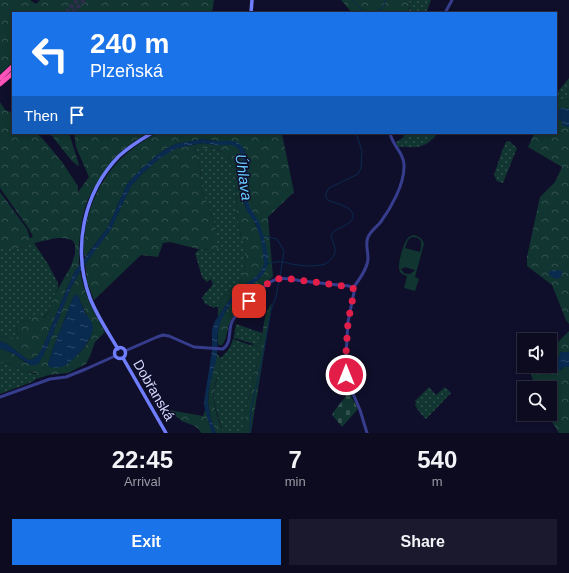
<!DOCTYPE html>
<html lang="en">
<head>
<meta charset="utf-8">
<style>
	:root { --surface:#0c0b20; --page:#1a192d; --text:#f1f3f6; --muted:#9a9ba5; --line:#2c2b3e; --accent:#1a73e8 }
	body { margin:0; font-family:Arial,sans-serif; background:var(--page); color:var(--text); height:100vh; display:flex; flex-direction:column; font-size:15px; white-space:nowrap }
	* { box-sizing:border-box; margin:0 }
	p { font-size:13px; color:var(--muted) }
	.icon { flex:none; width:22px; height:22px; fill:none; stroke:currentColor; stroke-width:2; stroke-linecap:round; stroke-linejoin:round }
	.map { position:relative; height:433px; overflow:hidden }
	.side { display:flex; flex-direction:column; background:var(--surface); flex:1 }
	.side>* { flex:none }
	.top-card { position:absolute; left:12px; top:12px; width:545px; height:122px; border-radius:0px; box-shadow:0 2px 6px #0003,0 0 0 1px var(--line); background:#1a73e8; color:#fff; overflow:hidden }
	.controls { position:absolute; left:517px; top:333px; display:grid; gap:8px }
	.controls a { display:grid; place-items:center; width:40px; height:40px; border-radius:0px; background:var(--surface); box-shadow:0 2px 6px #0003,0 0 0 1px var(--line); font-size:20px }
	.pin { position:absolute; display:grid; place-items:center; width:34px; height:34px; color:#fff; margin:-17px; border-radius:8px; box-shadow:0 2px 6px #0006 }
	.me { position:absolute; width:44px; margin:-22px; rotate:0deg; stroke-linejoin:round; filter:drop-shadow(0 0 3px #0008) }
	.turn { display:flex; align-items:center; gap:14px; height:84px; padding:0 12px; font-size:18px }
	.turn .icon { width:52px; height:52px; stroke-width:2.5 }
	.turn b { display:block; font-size:28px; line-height:34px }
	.then { display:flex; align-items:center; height:38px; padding:0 12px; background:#0003; gap:8px; font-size:15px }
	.eta { display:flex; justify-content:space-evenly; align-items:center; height:68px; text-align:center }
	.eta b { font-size:24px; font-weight:800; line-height:28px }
	.cta { display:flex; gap:8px; margin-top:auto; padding:8px 12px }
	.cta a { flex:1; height:46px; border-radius:0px; background:var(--accent); color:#fff; font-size:16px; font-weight:800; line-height:46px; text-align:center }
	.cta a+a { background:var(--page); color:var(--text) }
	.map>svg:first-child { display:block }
	.grass { fill:url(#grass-dots) }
	.forest { fill:url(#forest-crowns); fill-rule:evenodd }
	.cemetery { fill:url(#cemetery-stones) }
	.garden { fill:#113530; fill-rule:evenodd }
	.water { fill:url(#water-ripples) }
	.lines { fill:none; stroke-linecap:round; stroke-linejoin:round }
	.stream { stroke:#092b50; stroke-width:1 }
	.motorway-tunnel { stroke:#2e2d4b; stroke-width:4.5; stroke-dasharray:4.5 2; stroke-linecap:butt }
	.tertiary { stroke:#363d8d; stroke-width:3 }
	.secondary { stroke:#6f7dff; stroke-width:3.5 }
	.motorway { stroke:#ff53ba; stroke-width:4.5 }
	.route { stroke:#e11d48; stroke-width:7; stroke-dasharray:0 12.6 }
	.labels { text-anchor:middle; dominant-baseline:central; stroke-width:3; stroke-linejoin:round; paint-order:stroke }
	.street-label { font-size:14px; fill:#d8d9ff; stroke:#100f2b }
	.water-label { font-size:15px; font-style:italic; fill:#66cbff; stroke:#100f2b }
</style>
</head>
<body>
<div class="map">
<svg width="569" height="433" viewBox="0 0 569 433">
	<defs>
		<pattern id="grass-dots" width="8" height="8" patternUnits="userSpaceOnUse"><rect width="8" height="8" fill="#113530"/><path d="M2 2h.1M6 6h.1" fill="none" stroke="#33524f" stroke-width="1.8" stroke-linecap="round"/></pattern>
		<pattern id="forest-crowns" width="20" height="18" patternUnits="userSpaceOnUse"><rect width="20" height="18" fill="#113530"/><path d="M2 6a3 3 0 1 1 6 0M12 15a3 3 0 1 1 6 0" fill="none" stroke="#33524f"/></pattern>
		<pattern id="cemetery-stones" width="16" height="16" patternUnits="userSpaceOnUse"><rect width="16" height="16" fill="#113530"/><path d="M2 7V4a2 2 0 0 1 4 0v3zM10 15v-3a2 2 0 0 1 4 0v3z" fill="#33524f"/></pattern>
		<pattern id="water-ripples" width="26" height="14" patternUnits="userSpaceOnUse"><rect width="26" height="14" fill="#092b50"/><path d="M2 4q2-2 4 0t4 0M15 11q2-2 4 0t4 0" fill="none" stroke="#2c496a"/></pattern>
	</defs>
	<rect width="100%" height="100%" fill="#100f2b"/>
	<path class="grass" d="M409 0H431L426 13H408L410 8Z
		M569 78V100C565 98 559 101 556 103V94Z
		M404 133H438C432 140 425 147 415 147 410 148 404 146 398 147L396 142 403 138Z
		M508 141 510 142 517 148 503 183 497 181 494 175 502 151 506 142Z
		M195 148H208L220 150 228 156 232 165 237 181 236 209 241 236 246 249V254L244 270 241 280 233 287 226 295 223 293 224 296 218 307H215L214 308 204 303V301L202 298C205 292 210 289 213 284L212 283 211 279 207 282 202 277 195 253 200 249H204L213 251 217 244V232L209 207 202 191 200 166Z
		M34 243 48 264 58 283V288L54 296 49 311 43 318 32 317 29 320 20 322 16 328 18 336C13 340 6 338 0 336V249H16Z
		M236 324 262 333 260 343 256 344H254L234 338V336Z
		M233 339 250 345 260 347V350L256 369 254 373C251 393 243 413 244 433H223L216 410 214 400V390L219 371 221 358 229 349 231 345Z
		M0 362H5L25 372 36 374 37 376 36 379 32 382 0 394Z
		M429 387 436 395 445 387 451 393 426 419 420 413 415 405 416 403 415 401Z"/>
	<path class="forest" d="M0 0H30L36 4 40 0H214L212 13H57L55 12 54 13H13V62L0 74Z
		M341 0H409L410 5 408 13H352Z
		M565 99 569 100V109C564 108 559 108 556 113V103L559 101Z
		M0 102 4 108 5 110 13 113V133H36L42 138 62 162 78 186V192L89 177 76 147 74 133H147L132 143 117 155 107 167 93 189 86 204 82 220 79 244V266L75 271 67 288 42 349C38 355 36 360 28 360L7 344 0 341V336L4 337 14 338 18 336 16 328 17 324 20 322 29 320 35 314 44 318 49 311 54 296 71 266 75 254V245L72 240 64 238H57L34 243 16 249H0V192L27 229 30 238 33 237 29 229 0 188Z
		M556 120H561L563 126 569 127V324L566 320 552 285 527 266V257L540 197 555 182 562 167 528 147 534 134 533 133H556Z
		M47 133H69L79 165 78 166 71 160 52 136Z
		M157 133H281L282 134 294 192 268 217 273 277C259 288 240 305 231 321 226 328 228 338 222 345H219L218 343V332L221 318 236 297 242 291 260 278 268 264 254 215 250 209 246 197 248 176 246 155 244 149 225 141H217L203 139 176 144 169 147 157 155 140 170 127 184 108 227 85 257C82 250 84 241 85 233 88 204 104 173 126 154 135 146 146 139 157 133Z
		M203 143C207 144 211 144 215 145 223 145 233 142 238 148 247 156 241 185 242 196 243 206 251 215 255 224 260 233 266 255 264 265 260 279 243 284 234 294 228 301 223 309 218 317V307L224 296 222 293 226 295 233 287 241 280 244 270 246 254V249L241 236 236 209 237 181 232 165 228 156 220 150 208 148H195L200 166 202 191 209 207 217 232V244L220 243 221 247 213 251 204 249 202 250 170 242 163 243 158 257 141 255 94 300 87 282 85 264 111 229 131 186 143 173 160 158 171 150 177 148Z
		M80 271C85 296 93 311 105 332L95 342 90 356 86 364 68 373 49 375 36 379 37 376 36 373 25 372 5 362H0V348L14 354 26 363H39L46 350 70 290ZM74 295 78 296 86 314 92 325C92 329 91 334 90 338 84 350 73 361 60 367L48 364 54 346Z
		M272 303 251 433H244C243 413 251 393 254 373L256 369 260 350 259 347 250 345 260 343C265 329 262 315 272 303Z
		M569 331V352H561L555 363 561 370 564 367H569V433H559L547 414H550V388H535L529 366H550V340L558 342Z
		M217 354 221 358C221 369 216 378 214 389 212 404 218 419 223 433H216C213 425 210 417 209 409 206 392 214 370 217 354Z
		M169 410 203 416 205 410 212 433H201C197 424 189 425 182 421 178 418 173 414 169 410Z"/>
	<path class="cemetery" d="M349 392 358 409 342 427 332 415 335 410Z"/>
	<path class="garden" d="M414 235C419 236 423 239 424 244L415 277 419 279 415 291 404 288 407 276C403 275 399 273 399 268 398 263 404 241 408 238 410 236 411 236 414 235ZM412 237C423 237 422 244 420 252L405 248 408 240ZM404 267 415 270C410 276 403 275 401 268L403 269Z"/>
	<path class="water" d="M561 108 569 109V127L563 126 561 120H556C556 115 555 111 561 108Z
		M203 139C208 140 213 141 218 141 226 141 235 139 241 145 247 151 248 169 248 177 247 184 245 192 247 198 249 209 254 213 259 222 263 233 270 255 267 266 263 282 245 286 236 298 227 308 220 319 218 332 217 339 218 346 217 353 215 372 205 391 209 410 210 418 213 425 216 433H212L205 410 204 402 212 351V330L215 321 233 295 240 288 257 276 262 269 264 264 262 246 260 236 255 223 247 211 242 197 243 176 242 156 238 148 232 145H216L203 143 177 148 160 158 143 173 131 186 111 229 79 273 70 290 46 350 39 363 36 365H30L14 354 0 348V341L7 344 28 360C36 360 38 355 42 349L67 288 75 271 108 227 127 184 140 170 157 155 169 147 176 144Z
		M555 270 562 271V275L558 279 554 278 548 274 550 271Z
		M75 294 78 296 79 298C81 303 83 308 85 313 88 317 92 321 93 326 94 339 73 362 62 367 57 368 54 368 49 367L48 364 54 346 74 295Z
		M561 352H569V367H564L557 372 553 370 556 366 555 363Z"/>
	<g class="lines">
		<path class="stream" d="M353 0 364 13
			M374 13 382 8 386 0
			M264 236 277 239 284 251 280 277
			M267 264C272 263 278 261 283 262 286 262 289 264 292 264 302 266 315 267 325 264 329 262 330 260 332 258 341 247 327 240 333 232 337 228 358 223 352 212 349 206 334 203 328 200L326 198V193L329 188 358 174 361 168 362 151 356 133
			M248 287 255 292
			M52 334 58 335
			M250 433 251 410 262 360 271 310 276 297 279 281"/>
		<path class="motorway-tunnel" d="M66 13 77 0
			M73 13 84 0"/>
		<path class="tertiary" d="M445 13 452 0
			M353 288C359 280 368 268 368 258 368 251 365 243 368 237 371 231 376 227 380 223 391 208 404 185 404 167 405 154 392 145 390 133
			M353 288 354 292 348 322 345 373 346 377 360 410 367 433
			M125 351 157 337 163 335 169 336 194 347 223 349C233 342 227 329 233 320 239 310 265 281 278 279 285 277 294 280 302 281 318 283 333 285 349 286L353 288
			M0 397 50 379 66 377 86 369 115 356"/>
		<path class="secondary" d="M251 13 252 0
			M114.5 353a5.5 5.5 0 1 1 11 0a5.5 5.5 0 1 1-11 0Z
			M118 349C108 332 97 316 90 298 72 249 83 193 119 156 129 147 140 140 152 133
			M123 358 166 433"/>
		<path class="motorway" d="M0 78 13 66
			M0 84 13 73"/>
	</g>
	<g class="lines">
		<path class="route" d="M249 301C259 291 268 279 284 278L351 287 353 288 354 292 348 322 345 369 346 375"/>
	</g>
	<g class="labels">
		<g class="street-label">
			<text transform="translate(154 390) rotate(60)">Dobřanská</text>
		</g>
		<g class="water-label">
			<text transform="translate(244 177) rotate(82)">Úhlava</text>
		</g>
	</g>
</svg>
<div class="controls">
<a><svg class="icon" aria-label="sound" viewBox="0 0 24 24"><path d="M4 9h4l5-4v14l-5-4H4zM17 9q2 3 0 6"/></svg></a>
<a><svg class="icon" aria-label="search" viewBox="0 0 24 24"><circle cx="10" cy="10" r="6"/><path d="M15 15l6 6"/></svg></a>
</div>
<div class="pin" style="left:249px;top:301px;background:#d93025"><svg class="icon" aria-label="arrive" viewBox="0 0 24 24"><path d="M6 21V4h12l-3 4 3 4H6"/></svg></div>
<svg class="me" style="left:346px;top:375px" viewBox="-20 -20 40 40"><circle r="17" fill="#e11d48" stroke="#fff" stroke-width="3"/><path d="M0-11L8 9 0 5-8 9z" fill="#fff"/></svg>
<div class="top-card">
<div class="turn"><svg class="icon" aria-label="left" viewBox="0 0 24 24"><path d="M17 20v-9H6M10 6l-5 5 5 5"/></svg><div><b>240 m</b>Plzeňská</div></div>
<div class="then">Then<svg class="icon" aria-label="arrive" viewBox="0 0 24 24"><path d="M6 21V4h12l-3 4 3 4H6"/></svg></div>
</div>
</div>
<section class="side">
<div class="eta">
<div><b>22:45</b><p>Arrival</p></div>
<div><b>7</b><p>min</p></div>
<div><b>540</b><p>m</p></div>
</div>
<div class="cta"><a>Exit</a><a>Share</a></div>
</section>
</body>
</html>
